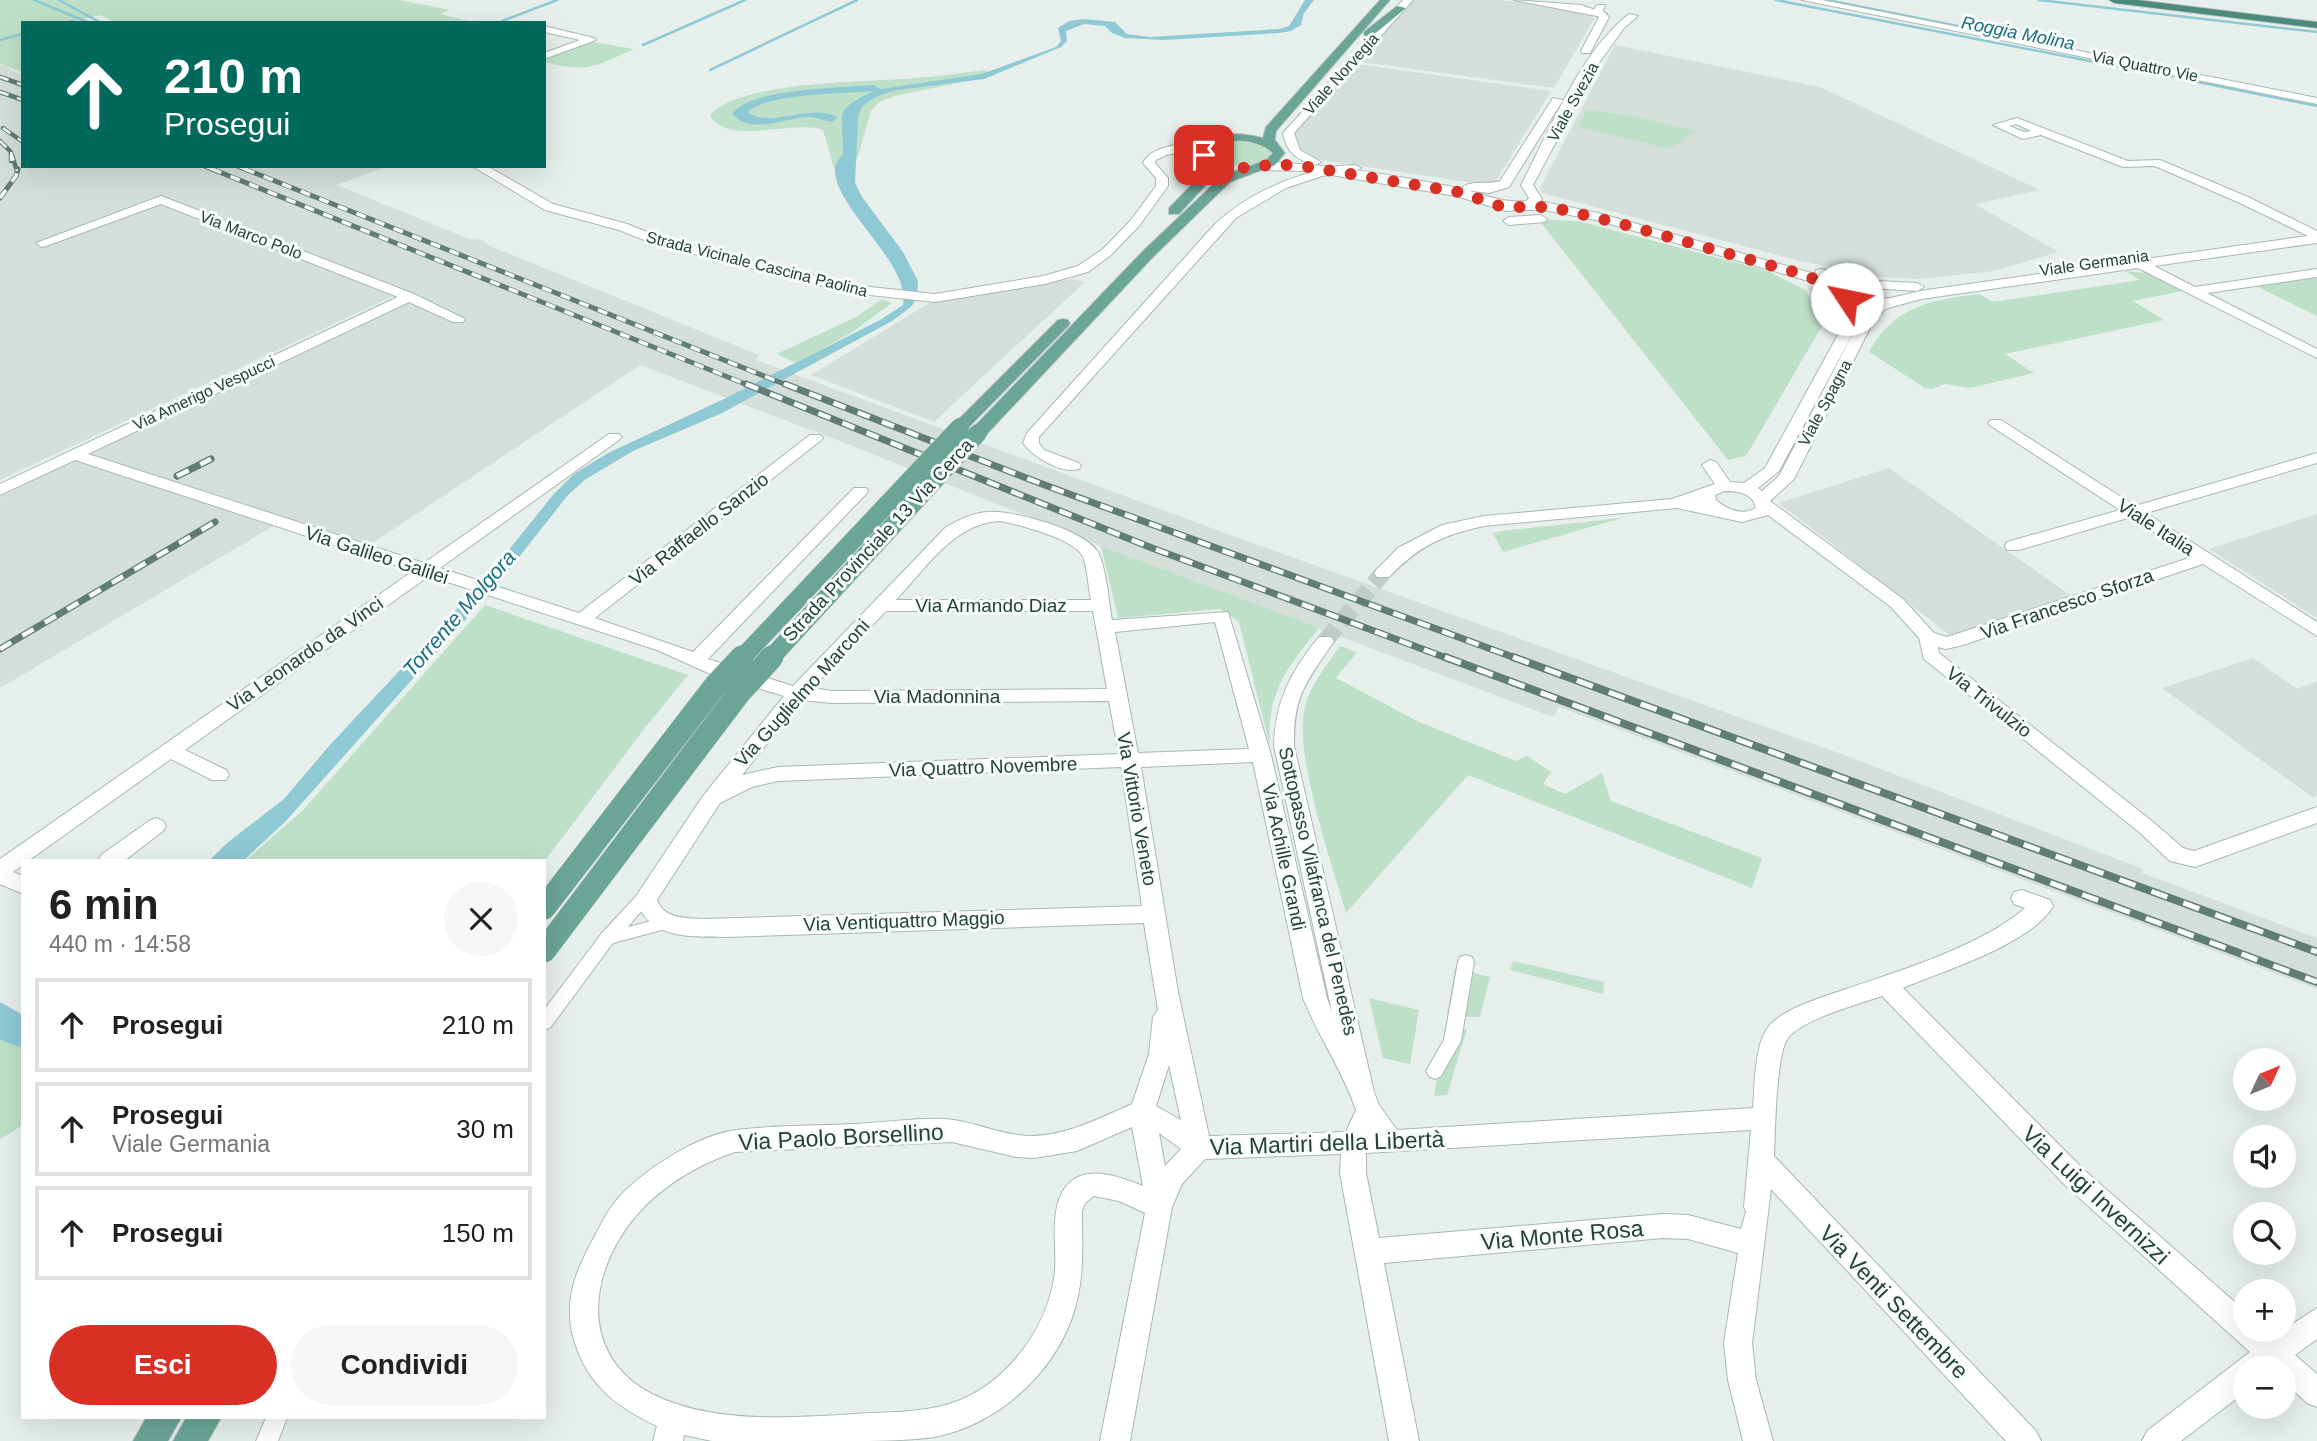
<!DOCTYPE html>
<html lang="it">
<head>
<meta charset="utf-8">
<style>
	:root { --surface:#fff; --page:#f6f6f6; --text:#202124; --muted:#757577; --line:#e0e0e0; --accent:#d93025 }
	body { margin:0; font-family:Arial,sans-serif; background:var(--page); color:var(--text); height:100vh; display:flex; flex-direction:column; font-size:26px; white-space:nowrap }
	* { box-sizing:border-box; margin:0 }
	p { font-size:23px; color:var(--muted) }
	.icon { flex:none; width:38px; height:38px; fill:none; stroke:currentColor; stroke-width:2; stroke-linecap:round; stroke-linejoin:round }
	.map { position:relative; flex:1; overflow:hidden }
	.details { position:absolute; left:21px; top:859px; width:525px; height:560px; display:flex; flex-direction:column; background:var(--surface); border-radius:0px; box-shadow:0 7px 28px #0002 }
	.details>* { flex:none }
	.guide { position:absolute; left:21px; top:21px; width:525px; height:147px; border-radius:0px; box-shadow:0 7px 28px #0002; background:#00695c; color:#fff; overflow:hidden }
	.needle { width:46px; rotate:46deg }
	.tools { position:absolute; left:2233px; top:1048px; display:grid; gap:14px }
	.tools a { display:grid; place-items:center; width:63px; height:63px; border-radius:50%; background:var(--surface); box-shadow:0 7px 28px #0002; font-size:35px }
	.pin { position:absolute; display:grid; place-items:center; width:60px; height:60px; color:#fff; margin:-30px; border-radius:14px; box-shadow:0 4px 10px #0006 }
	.me { position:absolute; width:77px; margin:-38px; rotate:304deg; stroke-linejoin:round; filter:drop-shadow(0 0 5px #0008) }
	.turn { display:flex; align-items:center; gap:24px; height:147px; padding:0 28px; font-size:32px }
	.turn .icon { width:91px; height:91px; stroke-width:2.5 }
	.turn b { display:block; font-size:49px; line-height:60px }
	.round { display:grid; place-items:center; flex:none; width:74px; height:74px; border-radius:37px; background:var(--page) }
	.head { display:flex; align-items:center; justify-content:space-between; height:119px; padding:0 28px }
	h1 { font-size:42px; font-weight:600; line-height:52px }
	.button { display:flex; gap:14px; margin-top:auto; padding:14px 28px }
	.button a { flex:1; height:80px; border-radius:42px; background:var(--accent); color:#fff; font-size:28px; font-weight:600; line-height:80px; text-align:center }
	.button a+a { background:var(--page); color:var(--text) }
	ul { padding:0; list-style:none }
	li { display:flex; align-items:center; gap:21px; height:94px; margin:0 14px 10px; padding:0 14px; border:4px solid var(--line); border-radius:0px }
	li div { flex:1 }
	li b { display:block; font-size:26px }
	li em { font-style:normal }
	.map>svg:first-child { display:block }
	.built { fill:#d4dfda }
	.green { fill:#bfe0c8 }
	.water { fill:#8ec9d4 }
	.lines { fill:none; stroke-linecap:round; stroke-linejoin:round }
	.stream { stroke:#8ec9d4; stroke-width:2.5 }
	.minor-tunnel { stroke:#bfccc8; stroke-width:17; stroke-dasharray:17 8; stroke-linecap:butt }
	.pedestrian-casing { stroke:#a8b8b2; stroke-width:2 }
	.minor-casing { stroke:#a8b8b2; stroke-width:2 }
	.tertiary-casing { stroke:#a8b8b2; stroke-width:2 }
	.primary-casing { stroke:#c2cac8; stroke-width:2 }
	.trunk-casing { stroke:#c2cac8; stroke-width:2 }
	.pedestrian { fill:#fff; fill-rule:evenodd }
	.minor { fill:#fff; fill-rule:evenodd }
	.tertiary { fill:#fff; fill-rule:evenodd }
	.primary { fill:#6aa596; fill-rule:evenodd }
	.trunk { fill:#4c8a7c; fill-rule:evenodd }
	.rail-far3-casing { stroke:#5f7d75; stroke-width:4.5 }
	.rail-far2-casing { stroke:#5f7d75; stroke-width:5 }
	.rail-far1-casing { stroke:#5f7d75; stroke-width:7 }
	.rail-casing { stroke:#5f7d75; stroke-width:8 }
	.rail-far3 { stroke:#f7fbf9; stroke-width:2.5; stroke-dasharray:9; stroke-linecap:butt }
	.rail-far2 { stroke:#f7fbf9; stroke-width:3.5; stroke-dasharray:10; stroke-linecap:butt }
	.rail-far1 { stroke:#f7fbf9; stroke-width:4.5; stroke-dasharray:13; stroke-linecap:butt }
	.rail { stroke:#f7fbf9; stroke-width:5; stroke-dasharray:17; stroke-linecap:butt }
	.primary-bridge-far1-casing { stroke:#c2cac8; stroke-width:19; stroke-linecap:butt }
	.primary-bridge-casing { stroke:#c2cac8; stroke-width:24; stroke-linecap:butt }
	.primary-bridge-far1 { stroke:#6aa596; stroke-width:18 }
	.primary-bridge { stroke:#6aa596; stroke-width:23 }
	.route { stroke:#d93025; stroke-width:12; stroke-dasharray:0 21.6 }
	.labels { text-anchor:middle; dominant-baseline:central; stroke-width:6; stroke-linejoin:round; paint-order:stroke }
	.far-street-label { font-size:16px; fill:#24423a; stroke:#f7fbf9 }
	.far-water-label { font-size:18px; font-style:italic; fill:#1c6f80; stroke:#f7fbf9 }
	.street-label { font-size:19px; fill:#24423a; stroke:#f7fbf9 }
	.water-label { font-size:21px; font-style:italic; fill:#1c6f80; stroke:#f7fbf9 }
	.near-street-label { font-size:23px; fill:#24423a; stroke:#f7fbf9 }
</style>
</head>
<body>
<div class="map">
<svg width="2317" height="1441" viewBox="0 0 2317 1441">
	<rect width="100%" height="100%" fill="#e6efeb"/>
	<path class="built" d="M1414 0H1500L1578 10 1588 13 1594 19 1554 88 1360 62Z
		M1615 45 1820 87 2040 190 1975 204 2058 252 1994 271 1920 279 1890 278 1800 261 1542 193 1540 188Z
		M1356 64 1551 91 1493 186 1308 158 1298 150 1294 133Z
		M0 66H6L12 71 23 75V166H388L337 185 469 239 483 240 490 246 759 355 756 360 1244 540 1844 755 2143 869 2142 873 2317 938V989L1559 707 1553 717 1101 546 845 443 640 365 371 544 287 518 0 688V497L420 296 406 290 0 480Z
		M1072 279 1085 282 934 422 811 375 931 302Z
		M1889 468 2073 597 1956 640 1779 503Z
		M2317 514V618L2209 549Z
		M2253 658 2297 689 2317 681V795L2312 797 2162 688Z"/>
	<path class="green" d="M0 0H400L450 10 440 14 468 21 117 23 101 15 68 23H23V72L0 64Z
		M594 42 634 49C593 67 589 73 544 62V58Z
		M984 70 997 75 899 95 879 102 871 111 857 159 840 174 834 168 823 130C793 119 726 147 710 115 738 82 860 82 903 79 931 77 957 74 984 70Z
		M1587 110 1633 116 1695 131 1670 149 1578 127Z
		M1242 141 1263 146 1271 152 1270 157C1255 168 1226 169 1212 155L1211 150 1220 144Z
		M1538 219 1578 221 1768 271 1805 290 1825 321 1746 456 1728 460Z
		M2125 271 2146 273 2182 291 2133 301 2164 320 2005 354 2034 373 1970 388 1945 384 1932 389 1925 388 1869 352C1894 306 1931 300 1979 294L1993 302 2140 280Z
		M2317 278V316L2256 286Z
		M882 299 892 303 851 333 796 363 777 354 858 316Z
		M1622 518 1503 552 1493 533 1502 531Z
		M1101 546 1319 628C1287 668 1266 693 1270 746L1239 622 1220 609 1118 618Z
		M485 605 688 675 644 729 544 862 245 861 304 809Z
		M1340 646 1357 652 1336 678 1419 722 1516 761 1527 756 1551 772 1543 784 1565 794 1602 773 1611 801 1762 858 1752 888 1468 775 1346 913C1332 864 1293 753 1305 707 1311 683 1327 665 1340 646Z
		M1513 961 1604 982 1603 994 1510 970Z
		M1455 968 1490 977 1480 1017H1447Z
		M1369 998 1419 1010 1410 1064 1383 1058Z
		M1445 1029H1467L1447 1095 1434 1096Z
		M0 1037 23 1047V1125L0 1139Z"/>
	<path class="water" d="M1305 0H1314L1304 13 1301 25 1291 31 1279 33 1164 40 1125 38 1112 33 1105 26 1084 24 1066 31 1067 41 1061 47 984 79 897 90 877 96 862 106 858 117 855 183 862 197 903 252 918 281 917 297 912 306 892 321 720 414 633 451 586 479 568 495 500 581 285 822 243 861H209L227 843 284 799 329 746 487 577 553 495 574 474 608 453 724 399 880 320 903 305C911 263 832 206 835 168 836 162 840 158 843 154 844 112 831 112 873 91 844 94 767 93 748 112 770 130 809 102 838 117L832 122C824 121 818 117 810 117 785 117 753 136 732 114 749 88 843 88 873 85L881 89 982 74 1056 47 1061 41 1058 28 1069 21 1083 19 1115 22 1127 34 1150 37 1279 29 1289 26Z
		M0 1002 23 1015V1048L0 1040Z"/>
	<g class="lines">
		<path class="stream" d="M34 0 90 23
			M59 0 101 23
			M1776 0 2172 77
			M1827 0 2033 41
			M2039 0 2317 32
			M66 23 73 21
			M497 23 557 0
			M0 40 23 34
			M643 45 745 0
			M710 70 857 0
			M2188 80 2317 106"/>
		<path class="minor-tunnel" d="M1325 641 1383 573"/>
		<g class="pedestrian-casing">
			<path id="pedestrian" d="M646 890 652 892 654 896 628 927 667 917 673 919 675 923 673 927 613 943 550 1028 544 1030V1010L602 933 640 892Z
				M1466 955 1472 957 1474 962 1461 1041 1441 1076 1435 1079 1429 1076 1426 1071 1444 1040 1458 962 1460 957Z
				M266 1418H287L278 1441H256Z"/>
		</g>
		<g class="minor-casing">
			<path id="minor" d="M1403 0H1413L1294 133 1300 150 1321 162 1315 165C1297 160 1286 152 1283 133Z
				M1514 0 1581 5 1607 14 1602 17Z
				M544 26 594 38 596 40 544 59V53L580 40 544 32Z
				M2017 118 2128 161 2160 160 2248 197 2317 231V243L2154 266 2195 287 2317 269V277L2207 293 2317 349V358L2138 268 1921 299 1888 308 1876 316 1794 479 1770 501 1903 599 1934 633 1947 637 2192 557 2131 517 2019 550H2007L2005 546 2007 542 2120 510 1991 426 1988 423 1991 420H2001L2135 506 2317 453V463L2146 513 2317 622V636L2203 564 1963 645 1946 649 1938 647 1939 653 2153 822 2183 848 2194 851 2317 807V823L2195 867 2170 861 2139 832 1924 659 1919 638 1891 607 1768 515 1742 522 1677 508 1484 526C1442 535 1419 546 1389 577H1377L1374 573 1377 569 1398 548 1442 525 1484 516 1672 499 1715 484 1702 465 1710 460 1716 462 1730 482 1744 483 1765 468 1840 331 1847 310 1840 301 1812 282 1596 220 1544 210H1521V204L1544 202 1598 213 1815 274 1816 270 1821 269 1862 278V284L1857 285 1823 277C1867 306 1871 303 1920 291L2308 236 2240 203 2155 166 2123 167 2041 135 2023 139 1993 125ZM2016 124 2031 131 2024 132 2009 126ZM1859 308 1868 309 1863 314 1779 476 1762 491 1758 488 1779 471 1854 331ZM1724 491C1738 491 1753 493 1756 508 1742 516 1728 510 1716 500L1715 495Z
				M1210 141 1214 142V146L1166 155 1156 160 1155 163 1168 178V186L1139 226 1111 255 1088 272 1045 284 935 302 852 293 654 244 619 230 545 210 472 166H487L553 204 627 224 662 238 852 285 935 294 1043 276 1078 266 1103 249 1131 220 1156 186V178L1143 163C1152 143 1191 144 1210 141Z
				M1338 166 1355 165 1361 168 1355 171 1322 176 1286 188 1236 218 1039 437V443L1044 450 1079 463 1081 466 1079 469C1060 474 1034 457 1023 443L1027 433 1215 224C1250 192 1292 175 1338 166Z
				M161 196 414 294 465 319 463 322H453L409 302 88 454 424 563 609 434H619L622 437 619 440 440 568 579 613 810 435H820L823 438 820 441 595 618 693 652 854 488H866L868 491 866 494 708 659 793 686 946 527C959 520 972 513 987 512 1013 510 1082 529 1097 551 1106 564 1109 604 1112 620L1228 612 1271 755 1327 998 1332 1012 1274 746C1275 701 1291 671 1319 637H1331L1334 641C1307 682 1293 694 1294 746L1374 1092 1379 1105 1397 1130 1753 1108C1755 1086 1754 1042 1770 1025 1786 1007 1824 997 1846 989 1900 971 1983 945 2025 908L2014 904 2011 898 2014 892 2022 890 2050 900 2053 906C2032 944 1943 971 1903 988L2083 1169 2245 1311V1330H2267L2274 1336 2317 1308V1339L2295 1355 2317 1374V1407L2307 1403 2284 1382V1368H2245V1392L2181 1441H2142L2147 1431 2250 1352 2065 1185 1882 996C1859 1004 1803 1019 1788 1038 1776 1053 1775 1133 1774 1156L2036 1431 2041 1441H2006L1771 1189 1752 1343 1756 1380 1773 1441H1743L1728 1380 1724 1343 1738 1253 1688 1239 1663 1238 1384 1263 1419 1441H1389L1340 1173 1341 1154 1205 1159 1182 1184 1172 1207 1130 1441H1100L1145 1213 1119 1201 1094 1196 1085 1203 1082 1211C1082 1239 1084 1268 1078 1296 1064 1365 1003 1423 935 1437 905 1441 875 1441 845 1441 801 1441 756 1441 712 1441L684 1435 683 1441H653L657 1426C614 1406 583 1381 572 1332 564 1295 579 1264 597 1232 603 1220 610 1207 619 1197 645 1169 699 1134 737 1130 776 1125 815 1126 854 1124 883 1123 927 1116 954 1120 980 1124 1005 1136 1032 1136 1068 1135 1100 1118 1132 1104L1149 1054 1153 1017 1158 1010 1144 923 725 937C688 936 650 940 635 899L638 893 703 796 784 696 708 673 657 650 429 576 185 750 226 770 229 775 226 780H212L171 759 28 861H23V865L13 872 23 876V894L0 884V859L413 571 75 460 0 495V484L398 297 161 204 46 246 42 247 36 243ZM1000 521C1018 524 1077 540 1083 557 1088 570 1088 587 1091 600H896C926 568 954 523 1000 521ZM886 611H1093L1107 689 832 691 812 688ZM1215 622 1249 749 1138 753 1115 632ZM802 700 832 703 1109 701 1119 754 778 767 742 775ZM1253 762 1303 998C1318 1036 1343 1071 1356 1110L1346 1132 1209 1136 1178 992 1141 767ZM1121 767 1142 906 703 919C685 918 664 919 657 900L720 803 752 787 778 781ZM1169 1065 1181 1120 1156 1106ZM1132 1127 1143 1186C1120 1177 1083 1162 1065 1188 1049 1210 1057 1245 1055 1271 1049 1328 1005 1387 949 1404 919 1413 886 1412 854 1414 789 1418 712 1424 652 1394 572 1352 591 1260 645 1206 669 1182 702 1163 735 1152L952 1142 1016 1157 1034 1158 1077 1151ZM1751 1130 1744 1207 1746 1212 1741 1229 1688 1215 1663 1214 1379 1238 1366 1173V1153ZM1159 1133 1181 1149 1165 1166Z
				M1541 215 1547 219 1545 222 1509 225 1503 221 1509 217Z
				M1876 281 1917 283 1924 287 1917 291 1871 288 1869 285Z
				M156 818 163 821 166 826 163 831 124 861H98L101 855 149 821Z"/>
		</g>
		<g class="tertiary-casing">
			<path id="tertiary" d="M1802 0H1822L2317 98V104Z
				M1597 5H1605L1603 11 1609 17 1590 53H1582L1581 51 1599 17 1593 11Z
				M1629 14 1638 16 1624 28 1596 67 1533 185 1542 199 1535 208 1506 211 1456 196 1308 171 1264 170 1258 166 1264 162C1329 164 1395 175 1458 188 1482 193 1501 204 1526 201L1529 198 1521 185C1550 130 1580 52 1629 14Z
				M1553 98 1563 100 1509 187 1489 193 1464 190 1463 187C1471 180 1489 185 1500 181Z"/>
		</g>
		<g class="primary-casing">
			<path id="primary" d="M1380 0H1390L1276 131 1275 140 1285 153 1275 165 1230 182 1153 257 984 437H972L970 433 972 429 1143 251 1222 176 1266 160 1273 153C1259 139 1222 134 1209 153L1218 164 1216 174 1179 214H1169V208L1206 170V164L1197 153C1212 130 1239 132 1263 138L1266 127Z
				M1397 6 1406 8 1372 36H1364V32Z
				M1063 319 1068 320 1070 323 1068 326 966 430H954L952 427 954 424 1058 320Z
				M146 1418H181L168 1441H133Z
				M186 1418H221L208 1441H173Z"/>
		</g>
		<g class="trunk-casing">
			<path id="trunk" d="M2109 0H2138L2317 22V28L2114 3Z"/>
		</g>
		<use href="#pedestrian" class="pedestrian"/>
		<use href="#minor" class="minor"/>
		<use href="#tertiary" class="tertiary"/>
		<use href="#primary" class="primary"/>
		<use href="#trunk" class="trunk"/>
		<g class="rail-far3-casing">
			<path id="rail-far3" d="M0 77 23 85
				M0 92 23 100
				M3 128 23 142
				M0 141 11 152V161
				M11 152 17 171
				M204 166 216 171
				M237 166 249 171"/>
		</g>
		<g class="rail-far2-casing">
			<path id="rail-far2" d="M212 169 750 386
				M245 169 789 386
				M0 198 16 176 18 169"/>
		</g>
		<g class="rail-far1-casing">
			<path id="rail-far1" d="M746 384 1152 548 1449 659
				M785 384 1042 484 1518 659
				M177 476 211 459
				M0 649 215 522"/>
		</g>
		<g class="rail-casing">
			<path id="rail" d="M1445 657 2317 982
				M1513 657 2317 952"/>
		</g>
		<use href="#rail-far3" class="rail-far3"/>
		<use href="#rail-far2" class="rail-far2"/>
		<use href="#rail-far1" class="rail-far1"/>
		<use href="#rail" class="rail"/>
		<g class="primary-bridge-far1-casing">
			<path id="primary-bridge-far1" d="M741 659 960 427
				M770 659 978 433"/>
		</g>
		<g class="primary-bridge-casing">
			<path id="primary-bridge" d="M544 908 715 686 742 657
				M544 951 739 693 772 657"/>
		</g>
		<use href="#primary-bridge-far1" class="primary-bridge-far1"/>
		<use href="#primary-bridge" class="primary-bridge"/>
	</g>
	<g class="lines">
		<path class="route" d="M1204 155 1212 162 1227 167 1249 168 1275 164 1308 167 1458 192 1503 207H1551L1622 224 1805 275 1827 285 1847 299"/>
	</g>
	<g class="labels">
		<g class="far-street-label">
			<text transform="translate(2145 66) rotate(11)">Via Quattro Vie</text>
			<text transform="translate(1341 74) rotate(-48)">Viale Norvegia</text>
			<text transform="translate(1573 102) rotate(-61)">Viale Svezia</text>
			<text transform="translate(251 235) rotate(21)">Via Marco Polo</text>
			<text transform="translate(2094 263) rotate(-8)">Viale Germania</text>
			<text transform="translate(757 264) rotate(14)">Strada Vicinale Cascina Paolina</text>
			<text transform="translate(204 393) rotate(-25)">Via Amerigo Vespucci</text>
			<text transform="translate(1825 403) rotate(-62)">Viale Spagna</text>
		</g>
		<g class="far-water-label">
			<text transform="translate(2018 33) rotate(11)">Roggia Molina</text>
		</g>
		<g class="street-label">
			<text transform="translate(2156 527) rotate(33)">Viale Italia</text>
			<text transform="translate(699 529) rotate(-38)">Via Raffaello Sanzio</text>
			<text transform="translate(878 540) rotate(-47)">Strada Provinciale 13 Via Cerca</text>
			<text transform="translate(377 555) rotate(18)">Via Galileo Galilei</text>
			<text transform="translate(2067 604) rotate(-19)">Via Francesco Sforza</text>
			<text x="991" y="605">Via Armando Diaz</text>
			<text transform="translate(305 654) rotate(-35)">Via Leonardo da Vinci</text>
			<text transform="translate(802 693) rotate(-48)">Via Guglielmo Marconi</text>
			<text x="937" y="696">Via Madonnina</text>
			<text transform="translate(1989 702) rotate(38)">Via Trivulzio</text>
			<text transform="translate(983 767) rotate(-2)">Via Quattro Novembre</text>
			<text transform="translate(1137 809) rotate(80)">Via Vittorio Veneto</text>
			<text transform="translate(1284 857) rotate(78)">Via Achille Grandi</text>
			<text transform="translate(1318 891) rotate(77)">Sottopasso Vilafranca del Penedès</text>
			<text transform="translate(904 921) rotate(-2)">Via Ventiquattro Maggio</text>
		</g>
		<g class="water-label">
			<text transform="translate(459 613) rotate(-49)">Torrente Molgora</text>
		</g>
		<g class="near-street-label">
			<text transform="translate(841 1137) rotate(-3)">Via Paolo Borsellino</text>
			<text transform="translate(1327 1143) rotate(-2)">Via Martiri della Libertà</text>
			<text transform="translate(2096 1195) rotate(43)">Via Luigi Invernizzi</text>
			<text transform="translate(1562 1235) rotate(-5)">Via Monte Rosa</text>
			<text transform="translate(1894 1302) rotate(46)">Via Venti Settembre</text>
		</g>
	</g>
</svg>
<div class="tools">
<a><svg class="needle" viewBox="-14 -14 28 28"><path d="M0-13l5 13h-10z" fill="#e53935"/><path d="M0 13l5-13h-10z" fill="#757577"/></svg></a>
<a><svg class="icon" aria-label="sound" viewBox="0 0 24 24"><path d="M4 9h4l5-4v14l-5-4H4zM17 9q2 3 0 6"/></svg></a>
<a><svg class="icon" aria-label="search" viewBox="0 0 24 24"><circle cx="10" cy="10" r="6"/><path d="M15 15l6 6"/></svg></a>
<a>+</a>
<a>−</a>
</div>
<div class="pin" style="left:1204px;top:155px;background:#d93025"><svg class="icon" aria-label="arrive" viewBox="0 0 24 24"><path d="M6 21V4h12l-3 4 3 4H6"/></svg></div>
<svg class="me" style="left:1847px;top:299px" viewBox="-20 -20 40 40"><circle r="19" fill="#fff"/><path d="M0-13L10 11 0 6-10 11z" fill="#d93025"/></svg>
<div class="guide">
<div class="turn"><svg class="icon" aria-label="ahead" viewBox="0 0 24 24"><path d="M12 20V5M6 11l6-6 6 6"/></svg><div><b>210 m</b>Prosegui</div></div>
</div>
<section class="details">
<div class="head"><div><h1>6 min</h1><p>440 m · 14:58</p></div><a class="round"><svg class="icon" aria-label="close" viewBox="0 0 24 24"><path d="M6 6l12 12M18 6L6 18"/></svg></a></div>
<ul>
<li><svg class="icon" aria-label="ahead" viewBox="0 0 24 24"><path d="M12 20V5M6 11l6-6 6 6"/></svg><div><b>Prosegui</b></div><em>210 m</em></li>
<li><svg class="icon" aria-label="ahead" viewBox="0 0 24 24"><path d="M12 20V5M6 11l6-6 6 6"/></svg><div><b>Prosegui</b><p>Viale Germania</p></div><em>30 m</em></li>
<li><svg class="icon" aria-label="ahead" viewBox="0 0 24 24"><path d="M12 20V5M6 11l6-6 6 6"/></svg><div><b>Prosegui</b></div><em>150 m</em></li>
</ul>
<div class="button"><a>Esci</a><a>Condividi</a></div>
</section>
</div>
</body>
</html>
